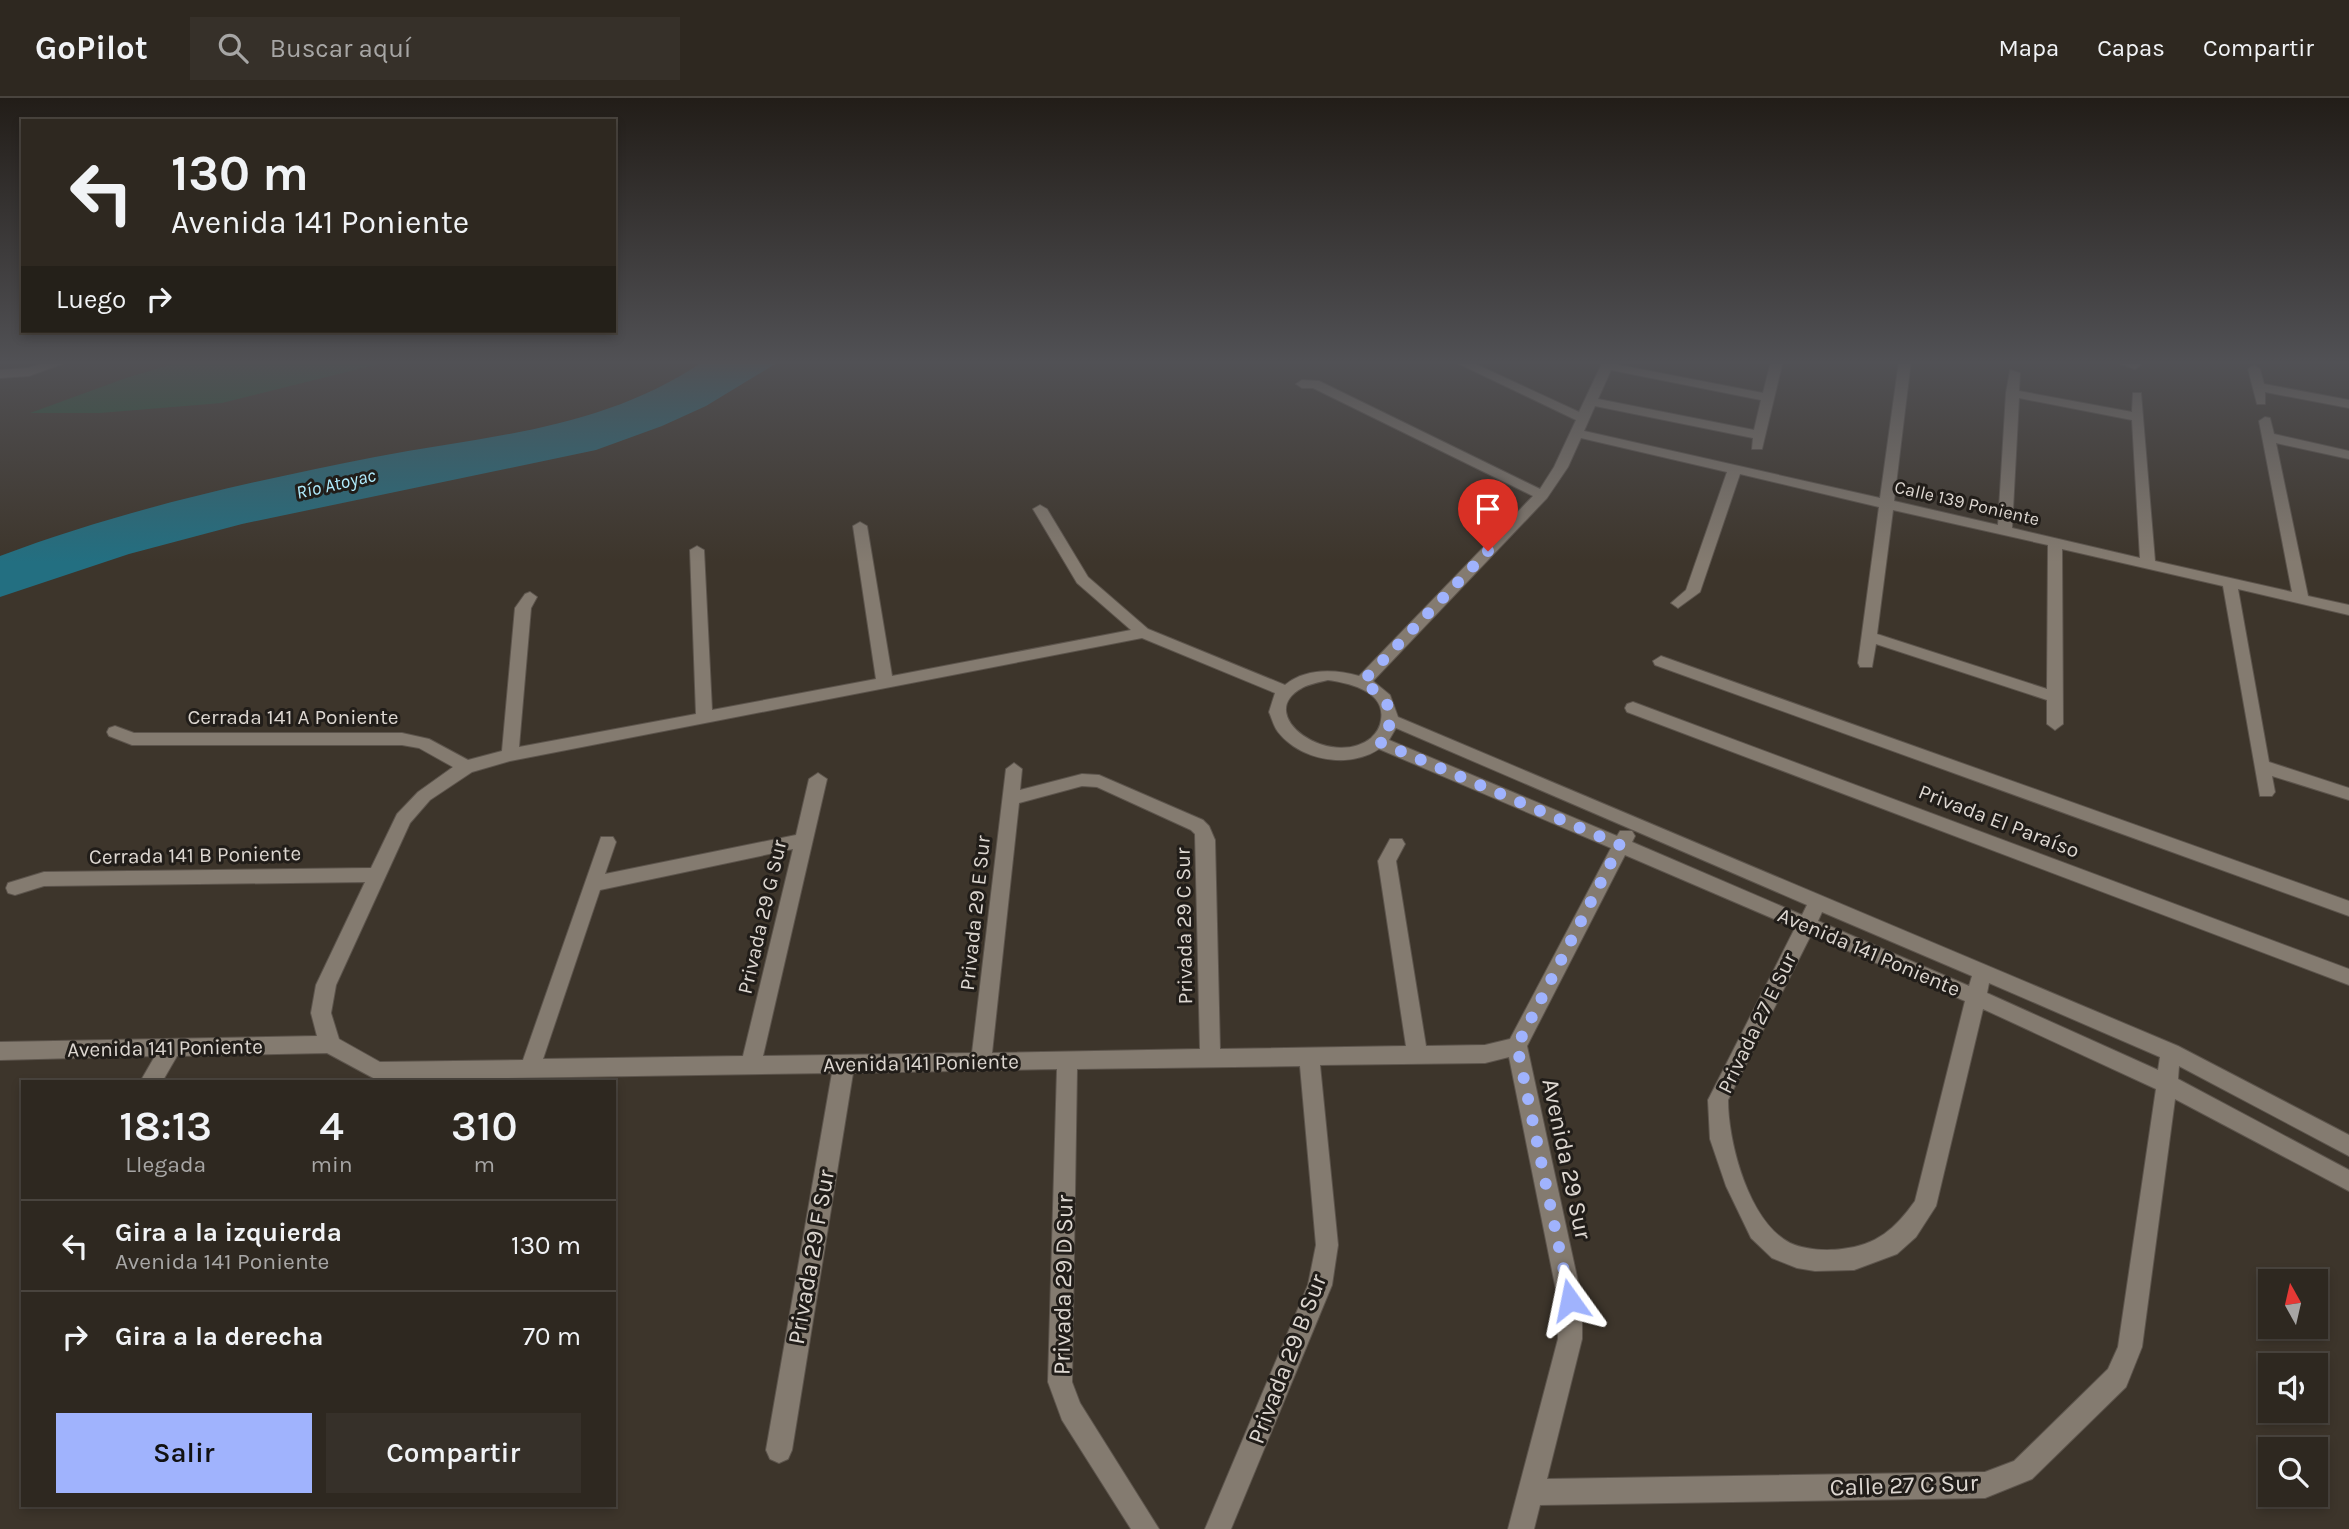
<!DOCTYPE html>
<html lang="es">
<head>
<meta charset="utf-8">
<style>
	:root { --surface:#2e2820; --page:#363029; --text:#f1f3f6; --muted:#a7a6a5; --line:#49443e; --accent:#a0b3fd }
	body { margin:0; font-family:Karla,sans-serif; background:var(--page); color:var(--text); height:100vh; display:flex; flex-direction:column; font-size:26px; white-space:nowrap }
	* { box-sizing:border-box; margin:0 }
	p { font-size:23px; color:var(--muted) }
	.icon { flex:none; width:38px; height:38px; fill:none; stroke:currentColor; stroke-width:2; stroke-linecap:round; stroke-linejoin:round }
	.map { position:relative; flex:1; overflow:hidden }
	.side { position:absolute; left:21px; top:982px; width:595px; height:427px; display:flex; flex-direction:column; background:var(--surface); border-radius:0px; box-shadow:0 4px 10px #0003,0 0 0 2px var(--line) }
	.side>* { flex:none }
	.hud { position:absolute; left:21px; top:21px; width:595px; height:214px; border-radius:0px; box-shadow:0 4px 10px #0003,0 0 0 2px var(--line); background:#2e2820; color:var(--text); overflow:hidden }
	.needle { width:46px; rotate:352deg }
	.tools { position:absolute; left:2258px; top:1171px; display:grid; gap:14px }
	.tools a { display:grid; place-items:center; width:70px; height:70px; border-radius:0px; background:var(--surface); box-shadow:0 4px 10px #0003,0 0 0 2px var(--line); font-size:35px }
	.pin { position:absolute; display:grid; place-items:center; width:60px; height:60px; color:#fff; margin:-72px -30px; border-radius:50% 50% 50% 0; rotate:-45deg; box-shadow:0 0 7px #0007 }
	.pin .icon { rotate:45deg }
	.me { position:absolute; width:77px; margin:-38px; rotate:348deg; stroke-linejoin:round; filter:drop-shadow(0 0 5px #0008) }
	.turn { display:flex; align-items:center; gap:24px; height:147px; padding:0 35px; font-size:32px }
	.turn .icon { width:91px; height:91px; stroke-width:2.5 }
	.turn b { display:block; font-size:49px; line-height:60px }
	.then { display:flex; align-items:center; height:66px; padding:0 35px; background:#0003; gap:14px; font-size:26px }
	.eta { display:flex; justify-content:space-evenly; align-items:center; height:119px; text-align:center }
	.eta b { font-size:42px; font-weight:600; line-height:49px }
	.primary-button { display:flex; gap:14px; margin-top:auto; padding:14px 35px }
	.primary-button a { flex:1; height:80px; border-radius:0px; background:var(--accent); color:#111; font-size:28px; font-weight:600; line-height:80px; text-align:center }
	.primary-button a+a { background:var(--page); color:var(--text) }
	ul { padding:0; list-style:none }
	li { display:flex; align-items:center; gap:21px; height:91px; padding:0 35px; border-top:2px solid var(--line) }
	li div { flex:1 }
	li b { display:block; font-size:26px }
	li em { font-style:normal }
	header { display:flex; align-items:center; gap:42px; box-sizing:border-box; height:98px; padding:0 35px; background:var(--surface); border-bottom:2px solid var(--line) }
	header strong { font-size:33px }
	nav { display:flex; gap:38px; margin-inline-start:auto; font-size:24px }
	.search { width:490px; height:63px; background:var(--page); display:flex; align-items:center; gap:18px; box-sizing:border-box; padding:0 24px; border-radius:0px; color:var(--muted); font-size:26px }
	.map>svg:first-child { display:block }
	.green { fill:#235538 }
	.water { fill:#236f81 }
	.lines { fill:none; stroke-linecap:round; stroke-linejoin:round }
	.minor-casing { stroke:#5c544c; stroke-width:2 }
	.minor { fill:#847b70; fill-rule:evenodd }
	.route { stroke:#a0b3fd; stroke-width:12; stroke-dasharray:0 21.6 }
	.labels { text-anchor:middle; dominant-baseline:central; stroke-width:6; stroke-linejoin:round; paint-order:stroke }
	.far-street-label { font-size:18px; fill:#ddd7d1; stroke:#211d19 }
	.far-water-label { font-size:19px; font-style:italic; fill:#b0ecfd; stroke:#211d19 }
	.street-label { font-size:21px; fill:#ddd7d1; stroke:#211d19 }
	.near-street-label { font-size:24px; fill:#ddd7d1; stroke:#211d19 }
</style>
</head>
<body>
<header>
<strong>GoPilot</strong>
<div class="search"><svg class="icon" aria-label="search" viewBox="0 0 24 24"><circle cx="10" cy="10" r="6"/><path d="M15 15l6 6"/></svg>Buscar aquí</div>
<nav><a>Mapa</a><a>Capas</a><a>Compartir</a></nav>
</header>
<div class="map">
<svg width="2349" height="1431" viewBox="0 0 2349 1431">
	<rect width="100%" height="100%" fill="#3d352b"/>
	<path class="green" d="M182 263H391L222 305 100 315H30L126 280Z"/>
	<path class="water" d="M704 263H780L706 308 662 328 596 352 242 426 129 456 0 499V458C122 412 248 384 375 359 491 337 602 332 704 263Z"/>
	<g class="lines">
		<g class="minor-casing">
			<path id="minor" d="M51 263H70L29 278 0 280V272L28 270Z
				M1453 263H1469L1579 314 1603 263H1615L1614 266 1763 295 1771 263H1783L1762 351H1752L1753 340 1595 308 1584 333 1880 400 1899 263H1911L1894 403 1998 427 2006 295 2010 272 2020 275 2019 293 2132 314 2133 295H2141L2155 463 2292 494 2259 323 2265 319 2270 320 2274 336 2349 353V361L2276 345 2308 498 2349 507V517L2238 491 2269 664 2349 690V702L2272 678 2275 694 2272 698H2260L2223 488 2062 451 2063 626 2055 632 2047 626V602L1876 546 1872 569H1860L1858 565 1879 409 1740 376 1700 494 1678 510 1671 505 1686 492 1727 374 1581 340 1568 369 1547 400 1373 583 1390 597 1398 619 2178 948 2349 1037V1058L2179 968 2178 981 2349 1072V1093L2175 1001 2142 1249 2126 1289 2032 1381 1985 1400 1540 1407 1534 1431H1508L1558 1241V1202L1509 959 1485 965 1320 967 1338 1147 1332 1187 1231 1431H1205L1308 1187 1316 1147 1300 968 1077 971 1072 1284 1080 1305 1159 1431H1131L1062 1322 1048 1284 1057 971 853 975 792 1352 788 1361 779 1365 770 1361 766 1352 832 975 377 982 327 955 177 958 162 984H140L155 958 0 962V944L317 938 311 915 316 887 365 784 44 788 15 797 8 795 6 790 8 785 44 774 371 770 397 716 418 694 453 669 419 650 402 647H132L109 638 107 634 109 630 115 628 134 635H402L429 641 468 662 502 653 515 510 525 496 530 494 537 499 531 510 519 649 696 616 690 452 697 448 704 452 712 612 876 581 853 428 860 424 867 428 892 578 1131 532 1077 485 1033 411 1040 407 1047 411 1088 479 1148 531 1285 587C1305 570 1335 571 1359 578L1533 398 1313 290H1302L1296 286 1302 282 1319 283 1540 391 1554 369 1576 322ZM1611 272 1761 302 1754 332 1598 301ZM2019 300 2132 322 2140 460 2012 430ZM1893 412 2048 447 2047 591 1877 536ZM1142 540 1275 595 1269 614C1272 621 1274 629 1278 634 1301 663 1349 671 1379 651L1611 750 1510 941 1485 947 1426 948 1396 763 1405 746 1402 741H1390L1378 763 1406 948 1220 951 1215 742 1209 728 1203 722 1099 677 1082 676 1020 692 1022 671 1014 665 1006 671 972 955 763 958 827 681 818 675 809 681 796 737 605 776 616 744 613 739H601L523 962 380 964 339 941 331 915 336 887 410 725 430 702 472 674 510 663ZM1328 582C1349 585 1386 593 1381 622 1380 630 1376 635 1371 640 1331 672 1252 617 1302 590 1309 586 1320 584 1328 582ZM1396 630 1807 807 1802 817 1632 744 1635 738 1632 733H1620L1617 738 1389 642ZM1082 688 1097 689 1191 732 1195 736 1200 951 992 955 1019 705ZM793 751 743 958 543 961 600 792ZM1625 757 1795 830 1708 1002 1710 1041 1726 1088 1751 1140 1772 1160 1797 1170 1815 1173 1854 1172 1897 1156 1916 1139 1936 1108 1983 911 2156 991 2118 1249 2108 1271 2014 1363 1985 1374 1547 1381 1582 1241V1202L1527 948ZM1822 814 1972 878 1969 888 1818 823ZM1811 837 1965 903 1915 1103C1895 1131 1877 1147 1842 1151 1826 1153 1805 1152 1790 1145 1749 1124 1728 1045 1728 1002ZM1989 885 2160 959 2158 972 1987 895Z
				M2113 263H2135L2141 267 2135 271Z
				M2254 267 2260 271 2264 286 2349 302V310L2265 294V306H2257L2248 271Z
				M1661 558 2349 803V818L1655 567 1653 563Z
				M1633 604 2349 871V887L1627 614 1625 610 1627 606Z"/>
		</g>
		<use href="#minor" class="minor"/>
	</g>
	<linearGradient id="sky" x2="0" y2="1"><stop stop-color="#221d18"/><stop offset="0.57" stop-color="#515155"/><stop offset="1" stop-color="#515155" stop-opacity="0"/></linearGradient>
	<rect width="2349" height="464" fill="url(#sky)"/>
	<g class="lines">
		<path class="route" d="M1488 453 1362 584C1388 600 1402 617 1379 644L1620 747 1517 948 1570 1202"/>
	</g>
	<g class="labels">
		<g class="far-street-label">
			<text transform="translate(1967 405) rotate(13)">Calle 139 Poniente</text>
		</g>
		<g class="far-water-label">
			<text transform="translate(336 386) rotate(-13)">Río Atoyac</text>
		</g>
		<g class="street-label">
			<text x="293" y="619">Cerrada 141 A Poniente</text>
			<text transform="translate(1999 723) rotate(21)">Privada El Paraíso</text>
			<text transform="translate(195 757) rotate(-1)">Cerrada 141 B Poniente</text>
			<text transform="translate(975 815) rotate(-84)">Privada 29 E Sur</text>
			<text transform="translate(762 819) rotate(-77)">Privada 29 G Sur</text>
			<text transform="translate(1184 828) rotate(-91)">Privada 29 C Sur</text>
			<text transform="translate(1869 854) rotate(23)">Avenida 141 Poniente</text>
			<text transform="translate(1757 925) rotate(-64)">Privada 27 E Sur</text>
			<text transform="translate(165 950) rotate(-1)">Avenida 141 Poniente</text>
			<text transform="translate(921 965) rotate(-1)">Avenida 141 Poniente</text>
		</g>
		<g class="near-street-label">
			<text transform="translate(1567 1061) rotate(78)">Avenida 29 Sur</text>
			<text transform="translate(811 1159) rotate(-80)">Privada 29 F Sur</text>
			<text transform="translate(1063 1187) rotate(-89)">Privada 29 D Sur</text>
			<text transform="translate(1287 1261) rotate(-69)">Privada 29 B Sur</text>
			<text transform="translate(1904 1387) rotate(-2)">Calle 27 C Sur</text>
		</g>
	</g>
</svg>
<div class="tools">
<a><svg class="needle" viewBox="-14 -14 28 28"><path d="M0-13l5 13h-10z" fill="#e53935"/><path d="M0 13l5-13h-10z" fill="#a7a6a5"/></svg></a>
<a><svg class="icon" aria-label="sound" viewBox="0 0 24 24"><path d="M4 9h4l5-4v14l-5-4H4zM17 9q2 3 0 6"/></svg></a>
<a><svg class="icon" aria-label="search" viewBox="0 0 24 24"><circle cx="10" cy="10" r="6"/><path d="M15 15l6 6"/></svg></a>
</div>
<div class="pin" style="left:1488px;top:453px;background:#d93025"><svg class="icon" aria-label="arrive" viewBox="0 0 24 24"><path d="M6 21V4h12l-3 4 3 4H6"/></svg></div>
<svg class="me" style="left:1570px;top:1202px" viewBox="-20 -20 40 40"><path d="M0-17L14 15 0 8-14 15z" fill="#a0b3fd" stroke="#fff" stroke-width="4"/></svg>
<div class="hud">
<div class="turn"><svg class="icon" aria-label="left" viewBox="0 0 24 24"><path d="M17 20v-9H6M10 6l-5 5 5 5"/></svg><div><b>130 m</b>Avenida 141 Poniente</div></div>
<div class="then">Luego<svg class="icon" aria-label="right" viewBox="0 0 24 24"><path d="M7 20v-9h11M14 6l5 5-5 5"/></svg></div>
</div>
<section class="side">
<div class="eta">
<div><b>18:13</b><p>Llegada</p></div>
<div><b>4</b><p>min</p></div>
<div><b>310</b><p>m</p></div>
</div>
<ul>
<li><svg class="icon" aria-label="left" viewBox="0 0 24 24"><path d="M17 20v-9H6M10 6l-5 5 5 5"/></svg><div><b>Gira a la izquierda</b><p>Avenida 141 Poniente</p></div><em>130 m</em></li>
<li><svg class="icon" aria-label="right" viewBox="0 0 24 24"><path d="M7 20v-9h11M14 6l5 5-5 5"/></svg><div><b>Gira a la derecha</b></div><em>70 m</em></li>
</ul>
<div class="primary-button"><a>Salir</a><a>Compartir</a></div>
</section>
</div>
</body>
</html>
